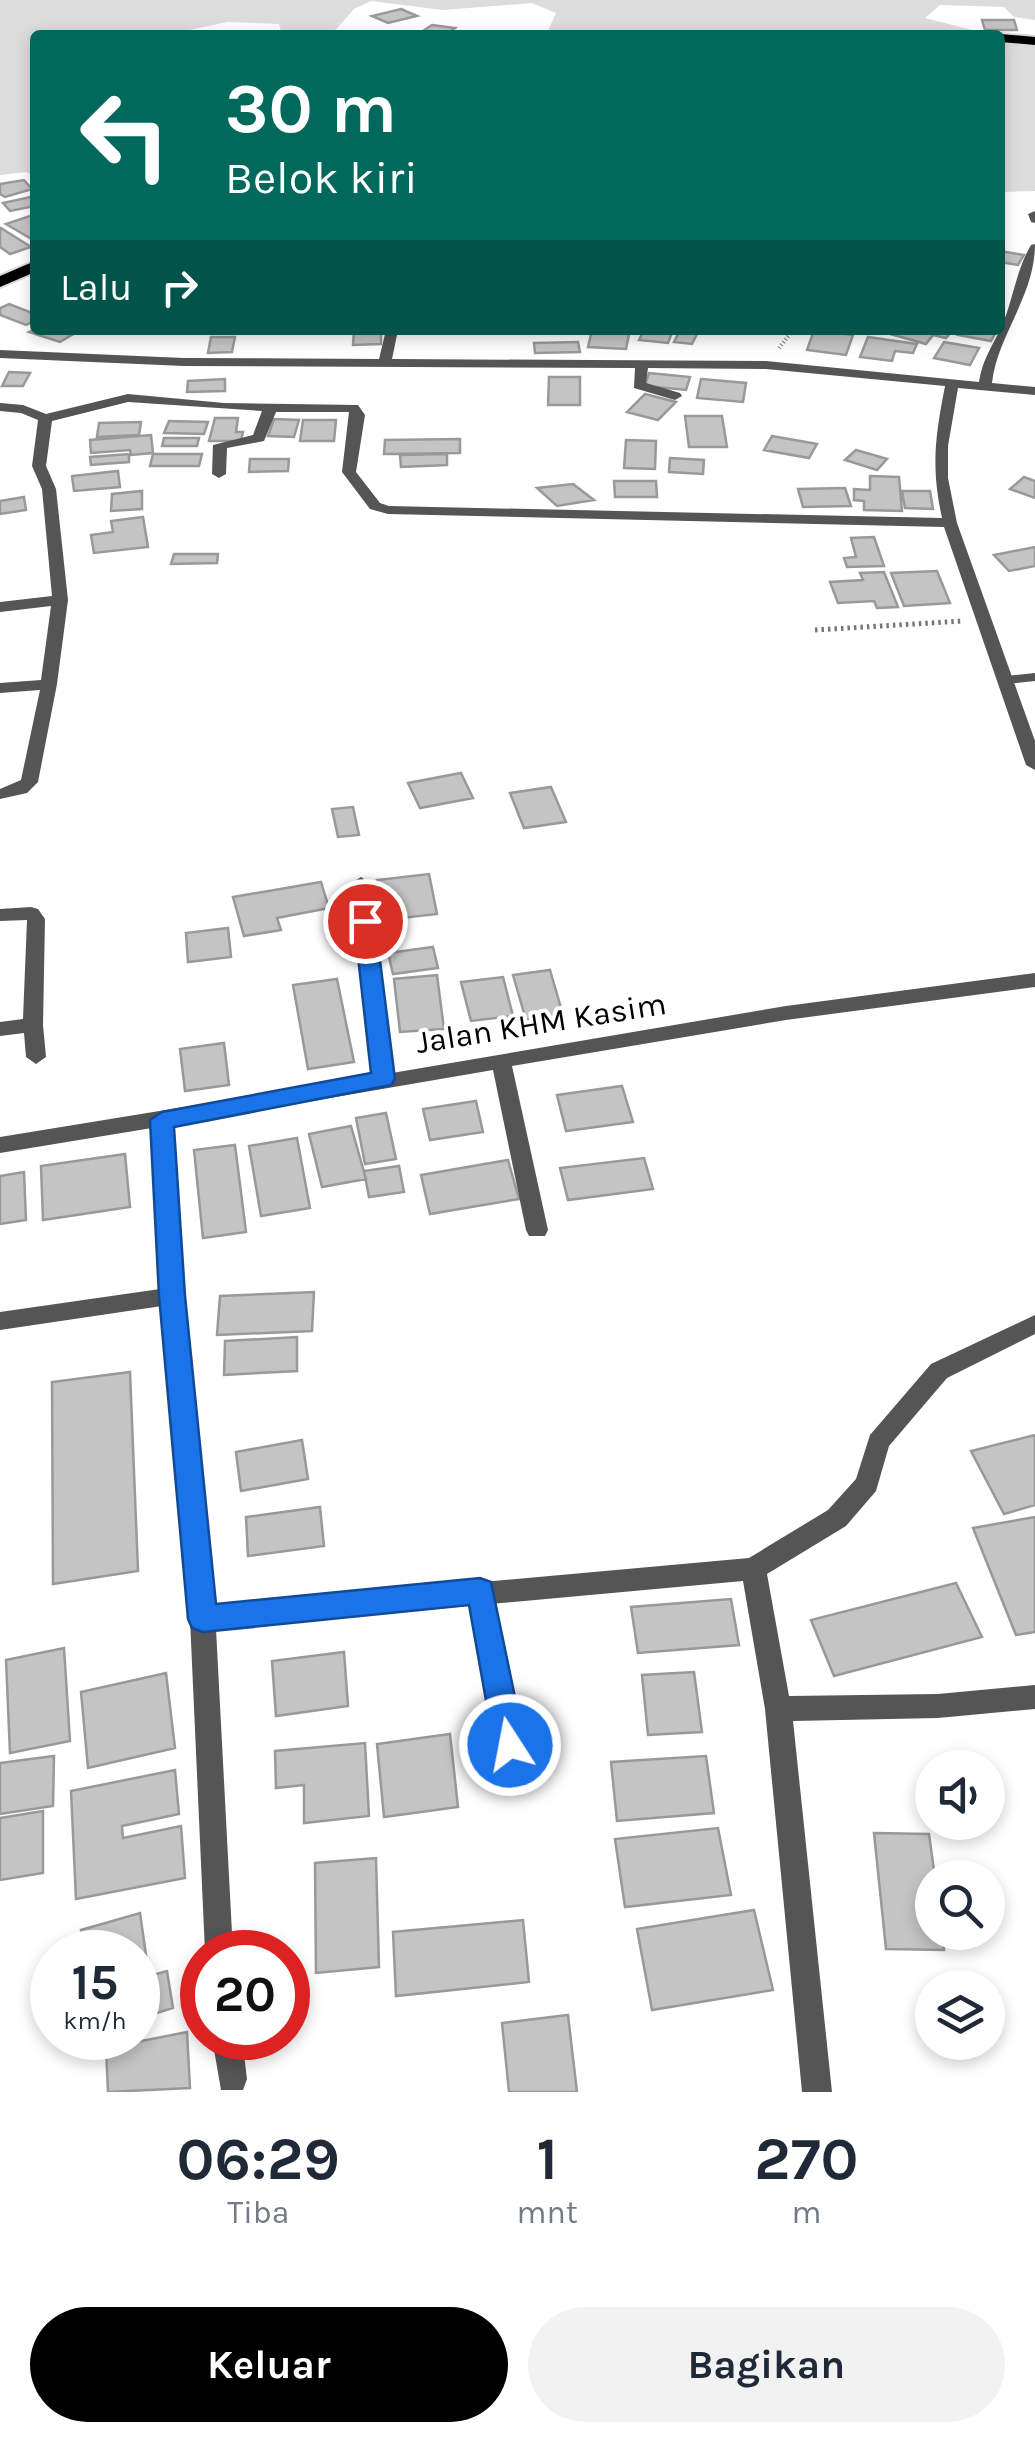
<!DOCTYPE html>
<html lang="id">
<head>
<meta charset="utf-8">
<style>
	:root { --surface:#fff; --page:#f2f2f3; --text:#1f2937; --muted:#747a83; --accent:#000 }
	body { margin:0; font-family:Karla,sans-serif; background:var(--page); color:var(--text); height:100vh; display:flex; flex-direction:column; font-size:38px; white-space:nowrap }
	* { box-sizing:border-box; margin:0 }
	p { font-size:32px; color:var(--muted) }
	.icon { flex:none; width:55px; height:55px; fill:none; stroke:currentColor; stroke-width:2; stroke-linecap:round; stroke-linejoin:round }
	.map { position:relative; height:2092px; overflow:hidden }
	.sheet { display:flex; flex-direction:column; background:var(--surface); flex:1 }
	.sheet>* { flex:none }
	.banner { position:absolute; left:30px; top:30px; width:975px; height:305px; border-radius:10px; box-shadow:0 5px 15px #0003; background:#00695c; color:#fff; overflow:hidden }
	.fabs { position:absolute; left:915px; top:1750px; display:grid; gap:20px }
	.fabs a { display:grid; place-items:center; width:90px; height:90px; border-radius:50%; background:var(--surface); box-shadow:0 5px 15px #0003; font-size:50px }
	.speed { position:absolute; left:30px; top:1930px; display:flex; gap:20px; font-size:50px; font-weight:700; text-align:center }
	.speed>* { display:grid; place-content:center; width:130px; height:130px; border-radius:50%; background:var(--surface); box-shadow:0 5px 15px #0003; line-height:1 }
	.speed small { font-size:25px; font-weight:400 }
	.speed .limit { border:15px solid #d22; background:#fff; color:#111 }
	.pin { position:absolute; display:grid; place-items:center; width:85px; height:85px; color:#fff; margin:-42px; border:5px solid #fff; border-radius:50%; box-shadow:0 2px 10px #0007 }
	.me { position:absolute; width:110px; margin:-55px; rotate:349deg; stroke-linejoin:round; filter:drop-shadow(0 0 8px #0008) }
	.turn { display:flex; align-items:center; gap:35px; height:210px; padding:0 30px; font-size:45px }
	.turn .icon { width:130px; height:130px; stroke-width:2.5 }
	.turn b { display:block; font-size:70px; line-height:85px }
	.then { display:flex; align-items:center; height:95px; padding:0 30px; background:#0003; gap:20px; font-size:38px }
	.eta { display:flex; justify-content:space-evenly; align-items:center; height:170px; text-align:center }
	.eta b { font-size:60px; font-weight:700; line-height:70px }
	.action { display:flex; gap:20px; margin-top:auto; padding:20px 30px }
	.action a { flex:1; height:115px; border-radius:60px; background:var(--accent); color:#fff; font-size:40px; font-weight:700; line-height:115px; text-align:center }
	.action a+a { background:var(--page); color:var(--text) }
	.map>svg:first-child { display:block }
	.green { fill:#dcdcdc }
	.building { fill:#c4c4c4; stroke:#999; stroke-width:2.5 }
	.lines { fill:none; stroke-linecap:round; stroke-linejoin:round }
	.trunk-casing { stroke:#dbdbdb; stroke-width:4 }
	.path-far1 { stroke:#777; stroke-width:4; stroke-dasharray:1 2.5; stroke-linecap:butt }
	.path { stroke:#777; stroke-width:5; stroke-dasharray:2.5 4; stroke-linecap:butt }
	.service { fill:#555; fill-rule:evenodd }
	.minor { fill:#555; fill-rule:evenodd }
	.trunk { fill:#000; fill-rule:evenodd }
	.route { fill:#1a73e8; stroke:#114b97; stroke-width:2.5 }
	.labels { text-anchor:middle; dominant-baseline:central; stroke-width:8; stroke-linejoin:round; paint-order:stroke }
	.street-label { font-size:32px; fill:#000; stroke:#fff }
</style>
</head>
<body>
<div class="map">
<svg width="1035" height="2092" viewBox="0 0 1035 2092">
	<rect width="100%" height="100%" fill="#fff"/>
	<path class="green" d="M0 0H1035V20L1014 17 1004 7 940 5 925 18 992 35H546L556 13 532 3 443 10 371 1 354 9 331 35H282L279 24 228 22 165 35H35V178L27 172 0 175Z
		M1000 37 1035 45V191L1004 192 1000 196Z"/>
	<path class="building" d="M401 9 417 16 388 23 372 16Z
		M982 20H1014L1017 30H985Z
		M432 25 455 28 446 35H417Z
		M24 180 32 189 5 197 0 194V184Z
		M35 196V206L10 211 3 203Z
		M33 215 35 241 6 224Z
		M0 229 1 228 31 247 10 254 0 247Z
		M1000 251 1024 255 1018 265 1000 262Z
		M9 304 35 314V321L26 325 0 315V308Z
		M35 329V330H80L60 342 29 332Z
		M354 330H381V344L353 345Z
		M592 330H630L626 349 588 347Z
		M644 330H673L668 343 639 340Z
		M680 330H699L692 344 674 342Z
		M814 330 853 335 846 355 807 350Z
		M876 330H940L951 332 946 338 933 335 926 344Z
		M962 330H997L991 341 958 335Z
		M211 337H235L232 352 208 353Z
		M868 337 917 344 913 353 895 351 892 361 860 357Z
		M578 342 580 352 535 353 534 343Z
		M944 342 979 348 970 365 934 358Z
		M9 372 30 373 23 386H2Z
		M649 373 690 377 686 390 645 386Z
		M549 377H580V405H548Z
		M225 379V391L187 392 188 381Z
		M701 379 746 383 743 402 697 398Z
		M645 394 676 402 658 420 627 412Z
		M685 416H722L727 447H689Z
		M215 418H238L236 432H243L241 441H209Z
		M274 419 299 420 294 437 268 436Z
		M303 420H336L334 441H300Z
		M169 421 208 422 204 434 164 433Z
		M141 422 139 435 97 437 99 423Z
		M151 435 153 453 131 455 130 450 91 453 90 440Z
		M772 436 817 444 809 458 764 450Z
		M164 438H199L197 446H162Z
		M460 439V453L384 454 385 440Z
		M626 440 656 441 655 469 624 468Z
		M856 450 887 459 877 470 845 460Z
		M129 454V462L91 465 90 457Z
		M153 454H202L199 466H150Z
		M447 454V465L401 467 400 455Z
		M670 458 704 460 703 474 669 472Z
		M250 459H289L288 471 249 472Z
		M118 471 120 487 74 491 72 476Z
		M870 476 899 477 902 511 864 510V501L854 500V489L870 490Z
		M1024 477 1035 481V498L1010 489Z
		M614 481H656L657 497H615Z
		M573 484 594 500 557 506 537 488Z
		M845 488 851 506 803 507 798 489Z
		M142 491V509L111 511 112 494Z
		M902 491H930L933 509 905 508Z
		M24 497 26 510 0 514V501Z
		M143 517 148 547 94 553 91 535 113 532 111 521Z
		M874 537 884 566 847 567 844 558 856 557 851 538Z
		M1035 547V566L1009 571 994 555Z
		M174 554H218L217 563 171 564Z
		M937 571 950 603 904 606 891 573Z
		M884 572 898 607 877 608 874 601 838 603 830 582 863 580 860 573Z
		M461 773 473 798 420 808 408 783Z
		M551 787 566 822 524 828 510 793Z
		M353 807 359 835 338 837 332 809Z
		M429 874 437 914 385 920 377 880Z
		M321 882 329 908 277 918 281 930 244 936 233 897Z
		M228 928 231 957 188 962 186 933Z
		M433 947 438 968 393 974 388 953Z
		M550 970 563 1015 526 1020 513 975Z
		M437 975 444 1029 400 1032 394 979Z
		M503 977 513 1016 471 1021 461 982Z
		M337 979 354 1062 308 1069 293 985Z
		M224 1043 229 1085 185 1091 180 1049Z
		M622 1086 633 1122 566 1131 557 1095Z
		M476 1101 483 1132 430 1140 423 1109Z
		M386 1113 396 1159 365 1164 356 1118Z
		M351 1126 366 1179 322 1187 309 1134Z
		M297 1138 310 1208 261 1216 249 1146Z
		M235 1145 246 1232 203 1238 194 1150Z
		M125 1154 130 1207 43 1220 41 1166Z
		M644 1158 653 1189 568 1200 560 1168Z
		M508 1160 519 1199 430 1214 421 1175Z
		M399 1166 404 1192 369 1197 364 1171Z
		M24 1172 26 1220 0 1224V1176Z
		M314 1292 312 1331 217 1335 220 1296Z
		M297 1337V1371L224 1375 225 1341Z
		M130 1372 138 1571 53 1584 52 1382Z
		M1035 1435V1505L1004 1514 971 1451Z
		M302 1440 308 1479 241 1491 236 1452Z
		M320 1507 324 1546 248 1556 246 1517Z
		M1035 1517V1632L1016 1635 973 1528Z
		M956 1583 982 1637 834 1676 811 1620Z
		M731 1599 739 1645 638 1653 631 1607Z
		M64 1648 70 1741 10 1753 6 1660Z
		M344 1652 348 1706 276 1716 272 1661Z
		M694 1672 702 1732 648 1735 642 1675Z
		M166 1673 175 1748 88 1768 81 1692Z
		M450 1734 458 1807 384 1817 377 1744Z
		M365 1743 369 1816 304 1823V1785L276 1788 275 1751Z
		M54 1756 53 1806 0 1814V1763Z
		M706 1756 714 1813 617 1821 611 1762Z
		M175 1770 179 1814 122 1826 123 1838 181 1826 185 1878 76 1899 71 1791Z
		M43 1811V1873L0 1880V1818Z
		M718 1828 731 1895 625 1907 615 1839Z
		M874 1833 929 1834 935 1878 932 1932H942L944 1950 886 1949Z
		M376 1858 379 1967 316 1973 315 1863Z
		M754 1910 773 1990 652 2010 637 1929Z
		M140 1913 149 1976 167 1971 173 2008 138 2019V1952H84L81 1930Z
		M523 1920 529 1982 396 1996 393 1932Z
		M568 2015 577 2092H509L502 2023Z
		M187 2032 190 2088 108 2092 106 2048Z"/>
	<g class="lines">
		<g class="trunk-casing">
			<path id="trunk" d="M1000 34 1035 37V45L1000 42V35H995Z
				M35 261V272L0 287V276Z"/>
		</g>
		<path class="path-far1" d="M779 348 793 330"/>
		<path class="path" d="M815 630 963 621"/>
		<path class="service" d="M1035 673V681L1006 684 1000 680 1006 676Z
			M480 1582 487 1585 490 1591 519 1745 516 1752 509 1755 502 1752 499 1745 470 1591 473 1585Z"/>
		<path class="minor" d="M1035 211V223L1031 222 1028 214Z
			M1035 244C1035 296 997 336 992 383L1035 387V395L958 388 948 446V478L957 523 1035 741V770L1026 765 944 527 388 514 370 509 342 472 349 412H276L264 441 227 448 226 474 219 478 212 474 213 445 253 435 262 411 128 402 52 421 46 466 56 489 68 600 57 684 38 782 27 793 0 799V789L21 780 40 690 0 693V683L41 680 51 606 0 612V602L52 596 42 489 32 466 38 420 21 413 0 411V403L23 405 46 414 128 394 224 403 358 405 365 415 356 472 380 503 389 506 942 518C931 466 935 438 945 386L766 369 648 368 646 383 680 393 682 396 675 400 634 388 635 368 184 366 0 358V350L184 358 379 359 386 330H398L392 359 766 361 979 382C982 361 992 346 1000 330 1013 303 1015 272 1031 245Z
			M361 877 370 883 392 1073 786 1006 1035 973V987L786 1020 512 1066 548 1230 545 1236H529L526 1230 493 1070 173 1125 183 1296 215 1606 749 1558 828 1510 856 1479 870 1435 931 1364 1035 1315V1334L947 1378 889 1446 876 1491 846 1526 767 1574 789 1696 938 1694 1035 1685V1709L938 1718 793 1721 832 2092H802L765 1709 743 1581 216 1629 233 1952H205L190 1619 162 1306 0 1330V1312L160 1289 152 1128 0 1153V1137L373 1076 352 883Z
			M31 907 38 909 45 919 43 1025 46 1057 36 1064 26 1057 24 1033 0 1036V1022L23 1019 27 920 0 921V909Z
			M212 2038H242L247 2079 243 2090H221Z"/>
		<use href="#trunk" class="trunk"/>
	</g>
	<path class="route" d="M365 914 375 921 395 1079 391 1085 174 1127 185 1296 216 1604 480 1578 491 1582 525 1745 520 1755 510 1760 499 1755 494 1745 469 1605 203 1632 192 1628 188 1619 159 1296 150 1120 162 1112 371 1073 354 921Z"/>
	<g class="labels">
		<g class="street-label">
			<text transform="translate(541 1023) rotate(-9)">Jalan KHM Kasim</text>
		</g>
	</g>
</svg>
<div class="fabs">
<a><svg class="icon" aria-label="sound" viewBox="0 0 24 24"><path d="M4 9h4l5-4v14l-5-4H4zM17 9q2 3 0 6"/></svg></a>
<a><svg class="icon" aria-label="search" viewBox="0 0 24 24"><circle cx="10" cy="10" r="6"/><path d="M15 15l6 6"/></svg></a>
<a><svg class="icon" aria-label="layers" viewBox="0 0 24 24"><path d="M12 4l9 5-9 5-9-5zM3 14l9 5 9-5"/></svg></a>
</div>
<div class="speed"><div>15<small>km/h</small></div><div class="limit">20</div></div>
<div class="pin" style="left:365px;top:921px;background:#d93025"><svg class="icon" aria-label="arrive" viewBox="0 0 24 24"><path d="M6 21V4h12l-3 4 3 4H6"/></svg></div>
<svg class="me" style="left:510px;top:1745px" viewBox="-20 -20 40 40"><circle r="17" fill="#1a73e8" stroke="#fff" stroke-width="3"/><path d="M0-11L8 9 0 5-8 9z" fill="#fff"/></svg>
<div class="banner">
<div class="turn"><svg class="icon" aria-label="left" viewBox="0 0 24 24"><path d="M17 20v-9H6M10 6l-5 5 5 5"/></svg><div><b>30 m</b>Belok kiri</div></div>
<div class="then">Lalu<svg class="icon" aria-label="right" viewBox="0 0 24 24"><path d="M7 20v-9h11M14 6l5 5-5 5"/></svg></div>
</div>
</div>
<section class="sheet">
<div class="eta">
<div><b>06:29</b><p>Tiba</p></div>
<div><b>1</b><p>mnt</p></div>
<div><b>270</b><p>m</p></div>
</div>
<div class="action"><a>Keluar</a><a>Bagikan</a></div>
</section>
</body>
</html>
